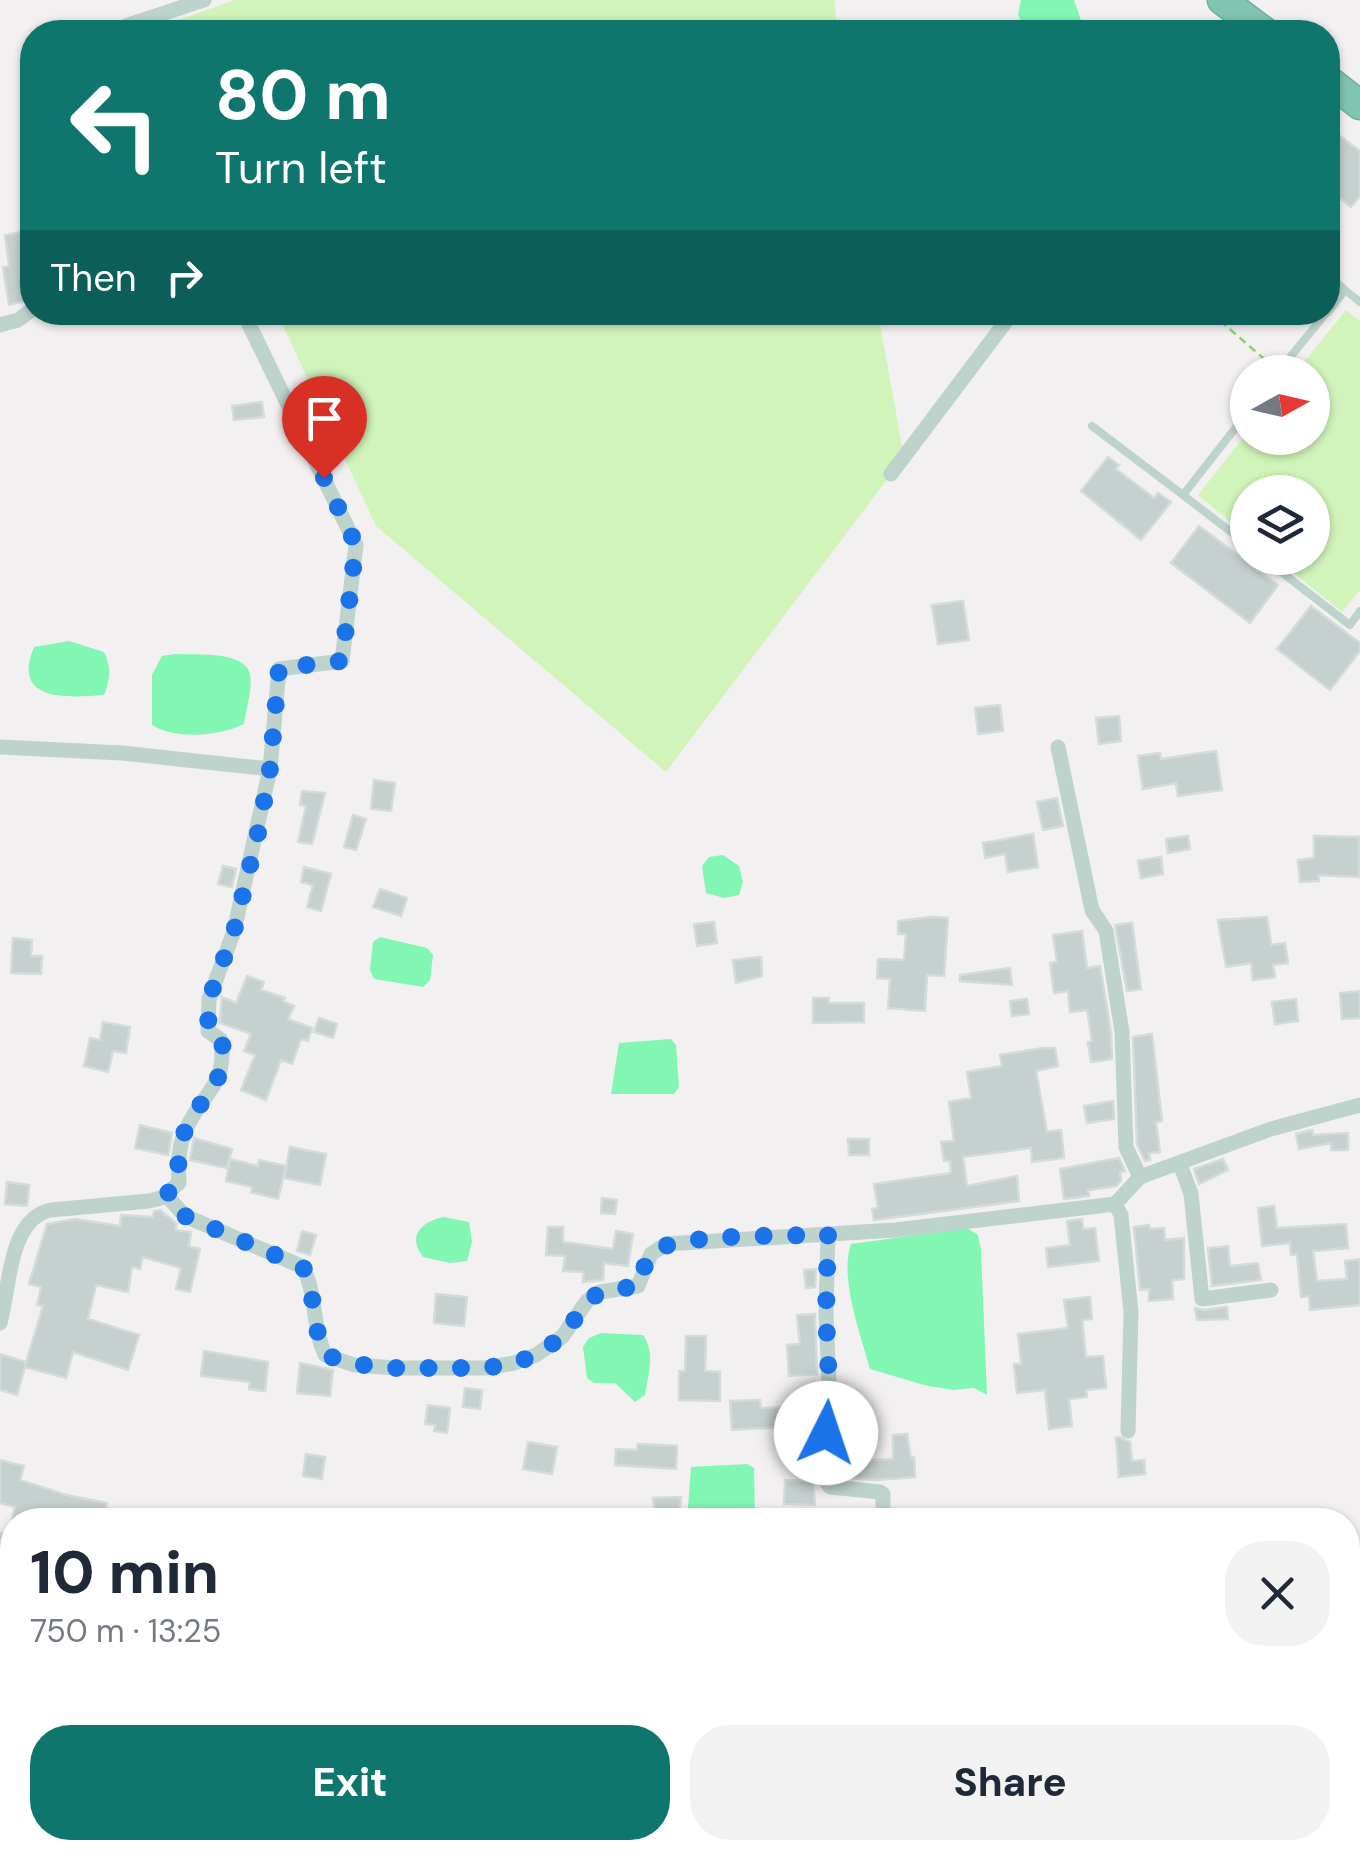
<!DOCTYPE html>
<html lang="en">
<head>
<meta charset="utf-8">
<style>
	:root { --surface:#fff; --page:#f2f2f3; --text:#1f2937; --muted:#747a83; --accent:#0f766e }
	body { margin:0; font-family:"DM Sans",sans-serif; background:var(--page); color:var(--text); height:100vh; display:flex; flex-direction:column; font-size:38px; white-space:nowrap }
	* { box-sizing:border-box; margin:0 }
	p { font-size:32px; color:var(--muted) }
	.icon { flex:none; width:55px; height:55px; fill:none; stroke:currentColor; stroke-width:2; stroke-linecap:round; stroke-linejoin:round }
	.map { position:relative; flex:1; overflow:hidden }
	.details { position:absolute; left:0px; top:1508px; width:1360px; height:352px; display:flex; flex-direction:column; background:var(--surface); border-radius:40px 40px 0 0; box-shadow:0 2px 8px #0004 }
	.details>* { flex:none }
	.top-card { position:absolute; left:20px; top:20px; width:1320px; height:305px; border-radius:40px; box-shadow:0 2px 8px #0004; background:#0f766e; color:#fff; overflow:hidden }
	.needle { width:65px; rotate:82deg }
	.controls { position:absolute; left:1230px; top:355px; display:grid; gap:20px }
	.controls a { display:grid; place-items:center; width:100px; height:100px; border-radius:50%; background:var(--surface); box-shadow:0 2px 8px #0004; font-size:50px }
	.pin { position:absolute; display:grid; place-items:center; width:85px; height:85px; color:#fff; margin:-102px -42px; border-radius:50% 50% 50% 0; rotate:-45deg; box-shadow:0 0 10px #0007 }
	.pin .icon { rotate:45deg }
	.me { position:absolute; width:110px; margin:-55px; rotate:4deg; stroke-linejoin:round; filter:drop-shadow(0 0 8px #0008) }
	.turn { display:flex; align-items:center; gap:35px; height:210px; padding:0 30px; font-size:45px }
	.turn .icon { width:130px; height:130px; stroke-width:2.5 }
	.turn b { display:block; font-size:70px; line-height:85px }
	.then { display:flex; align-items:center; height:95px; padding:0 30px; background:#0003; gap:20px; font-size:38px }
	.round { display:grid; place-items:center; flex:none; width:105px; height:105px; border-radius:40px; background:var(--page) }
	.head { display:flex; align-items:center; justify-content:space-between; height:170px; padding:0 30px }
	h1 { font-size:60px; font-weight:800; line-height:75px }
	.cta { display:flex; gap:20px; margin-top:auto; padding:20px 30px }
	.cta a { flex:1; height:115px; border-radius:40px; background:var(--accent); color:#fff; font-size:40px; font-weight:800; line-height:115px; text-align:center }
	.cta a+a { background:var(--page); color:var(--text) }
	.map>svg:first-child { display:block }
	.green { fill:#d1f4ba }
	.water { fill:#82f6b3 }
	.building { fill:#c6d0cf; stroke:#d3dcdb; stroke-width:2.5 }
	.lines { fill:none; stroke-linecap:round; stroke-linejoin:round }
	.highway-casing { stroke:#6db09e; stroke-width:31 }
	.path { stroke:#8bd76e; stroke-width:2.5; stroke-dasharray:8 5; stroke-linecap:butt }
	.lane { stroke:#bfd3cd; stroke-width:8 }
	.street { stroke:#bfd3cd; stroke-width:15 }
	.highway { stroke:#82c4b2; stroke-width:28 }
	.route { stroke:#1a73e8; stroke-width:18; stroke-dasharray:0 32.4 }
</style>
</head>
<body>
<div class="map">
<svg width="1360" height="1859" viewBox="0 0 1360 1859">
	<rect width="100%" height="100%" fill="#f3f0f2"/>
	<path class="green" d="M235 0H834L838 32 147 31Z
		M1346 310 1360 321V590L1342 612 1275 558H1312V492H1248L1247 536 1198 495 1247 433 1248 438H1312V372H1296Z
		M277 313H878L904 457 666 772 376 526Z"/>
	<path class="water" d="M1021 0H1074L1085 32H1025L1018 14Z
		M69 641 104 652C112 668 110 680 104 695 67 698 11 702 34 647Z
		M174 654C193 655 245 650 250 674 253 687 246 710 244 724 220 736 176 740 152 725V675L162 656Z
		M723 855 739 866 743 882 739 895 724 898 706 893 702 866 709 857Z
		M380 937 427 948 433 955 430 980 423 987 374 979 370 970 373 942Z
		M671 1039 676 1045 679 1087 674 1094H611L619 1043Z
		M443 1217 469 1222 472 1242 467 1261 450 1263 423 1257C407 1236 421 1222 443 1217Z
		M967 1228 978 1235 981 1250 987 1395 974 1388 953 1390 924 1385 870 1369C861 1335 839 1278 851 1244Z
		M601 1333 643 1335C656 1353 648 1374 645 1395L635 1402 615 1383H594L587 1378 583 1347 589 1338Z
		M747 1464 754 1468 755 1520H687L691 1467Z
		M1348 1616 1360 1617V1684L1348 1687Z"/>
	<path class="building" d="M1328 127 1360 151V196L1351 207 1328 188Z
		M28 231 32 248V299L9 305 3 267 9 266 5 235Z
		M262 402 264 417 234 420 232 406Z
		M1108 457 1119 465 1116 469 1154 498 1158 493 1171 502 1141 540 1081 491Z
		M1199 526 1278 585 1250 623 1171 563Z
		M963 601 969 640 938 644 932 605Z
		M1311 606 1360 643V651L1330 690 1277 649Z
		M1000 705 1003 731 978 734 975 708Z
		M1119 716 1121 741 1099 744 1096 718Z
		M1216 751 1222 790 1178 796 1176 783 1143 789 1138 756 1160 753 1161 759Z
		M374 780 395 783 391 811 371 809Z
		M302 791 325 793 312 844 298 842 306 806 300 805Z
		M1057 798 1063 826 1043 830 1037 802Z
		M353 815 366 819 356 850 344 847Z
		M1033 834 1038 867 1008 872 1005 854 985 858 983 843Z
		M1188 836 1190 849 1168 853 1166 839Z
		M1314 836 1359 837V877L1318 875 1319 881 1300 882 1298 860 1314 858Z
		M1161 857 1163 874 1141 878 1138 861Z
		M223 866 236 869 232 887 218 884Z
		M304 867 331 874 321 911 307 907 313 885 301 882Z
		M380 889 407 898 401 916 373 907Z
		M931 917 948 918 944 976 927 975 925 1011 888 1008 890 979 877 978 878 959 904 960 906 934H898V921Z
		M1267 917 1271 945 1285 943 1288 963 1273 965 1275 977 1253 980 1251 963 1226 967 1218 920Z
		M714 922 717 943 697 946 694 924Z
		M1132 923 1141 989 1127 991 1115 925Z
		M1082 931 1087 968 1100 966 1111 1033 1112 1059 1091 1062 1088 1042 1092 1041 1087 1010 1070 1012 1068 991 1054 993 1050 963 1057 962 1053 935Z
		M13 938 32 940 31 956H42L41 974 11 973Z
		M761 957 762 976 736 983 733 960Z
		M1010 968 1012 985 960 981V975Z
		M247 976 264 982 261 990 285 998 283 1001 294 1006 288 1019 312 1028 308 1041 301 1039 292 1064 281 1060 266 1100 241 1090 255 1055 244 1051 251 1034 220 1023 222 997 236 1003Z
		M1360 991V1018L1342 1019 1340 993Z
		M813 998H829V1003H864V1022L813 1023Z
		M1027 999 1029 1014 1012 1016 1010 1001Z
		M1296 999 1298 1021 1275 1024 1272 1002Z
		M319 1018 337 1024 333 1038 314 1032Z
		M103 1022 130 1027 126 1053 113 1051 108 1072 84 1066 90 1038 100 1040Z
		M1152 1034 1162 1121 1156 1122 1160 1152 1149 1153 1150 1160 1145 1161 1137 1144 1133 1037Z
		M1043 1048H1055L1058 1066 1036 1071 1047 1132 1061 1130 1064 1158 1032 1162 1031 1148 963 1157 967 1186 1017 1176 1019 1201 874 1220 872 1209 878 1208 874 1184 951 1173 950 1161H944L941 1142 954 1141 949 1102 971 1098 967 1072 1002 1066 1000 1055Z
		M1113 1101 1114 1119 1087 1123 1084 1106Z
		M140 1125 172 1133 168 1155 135 1148Z
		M1312 1130 1313 1135 1348 1133V1150H1331V1143L1299 1149 1296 1134Z
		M194 1138 232 1149 227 1168 190 1160Z
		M848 1139H869V1155H849Z
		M290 1147 326 1154 320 1185 284 1178Z
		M1119 1158 1125 1171 1120 1172 1121 1181 1116 1186 1088 1190 1089 1196 1064 1199 1060 1169Z
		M230 1159 258 1166 259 1160 286 1166 278 1199 251 1192 252 1187 226 1181Z
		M1223 1159 1228 1170 1199 1184 1194 1169Z
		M7 1182 29 1185 27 1206 5 1204Z
		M602 1198 617 1200 615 1214 601 1213Z
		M1274 1206 1277 1228 1346 1224 1348 1248 1313 1251 1317 1281 1347 1279 1345 1261 1360 1259V1305L1310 1310 1309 1296 1301 1297 1297 1254 1291 1255 1290 1243 1262 1246 1258 1208Z
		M160 1210 177 1224 175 1230 191 1232 189 1246 200 1249 190 1292 176 1289 181 1268 143 1257 140 1269 132 1267 128 1292 96 1285 88 1319 139 1335 128 1370 73 1352 66 1378 25 1367 17 1395 0 1390V1354L26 1362 25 1366 43 1306 37 1305 41 1287 29 1284 47 1224 75 1219 120 1226 121 1215 153 1217 154 1211Z
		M1082 1219 1083 1229 1095 1228 1099 1261 1048 1267 1046 1248 1070 1245 1067 1221Z
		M1149 1225 1150 1229 1164 1228 1165 1240 1184 1238V1279L1172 1280 1173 1299 1149 1301V1289L1140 1290 1134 1227Z
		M548 1227H563V1242L613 1249 616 1231 633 1234 628 1266 604 1263 603 1280 583 1282 584 1272 563 1271 565 1256 546 1255Z
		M302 1231 316 1235 310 1255 297 1251Z
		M1228 1246 1230 1266 1258 1263 1261 1280 1212 1286 1208 1248Z
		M816 1269 815 1287 806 1288 804 1270Z
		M436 1294 467 1297 464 1326 434 1323Z
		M1090 1297 1092 1319 1082 1320 1086 1357 1103 1356 1106 1388 1086 1390 1087 1397 1069 1399 1072 1426 1049 1429 1045 1390 1017 1393 1014 1364H1021L1018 1334 1068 1328 1064 1300Z
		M1227 1307 1228 1319 1197 1320 1195 1308 1203 1310Z
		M815 1314 817 1374 789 1376 787 1345 800 1344 797 1315Z
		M686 1336H706L705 1371 720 1372V1401L679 1400V1371H685Z
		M204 1351 268 1362 265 1391 249 1389 250 1382 201 1376Z
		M300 1363 333 1370 330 1396 297 1393Z
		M465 1388 482 1390 480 1409 463 1407Z
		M803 1399H818L816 1425 732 1430 730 1401 760 1400 761 1408 803 1406Z
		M428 1405 450 1408 447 1433 434 1431 435 1425 425 1424Z
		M907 1434 911 1458 914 1457 915 1477 875 1480 841 1477 840 1462 893 1459V1435Z
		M1119 1437 1130 1442 1132 1461 1144 1460 1145 1474 1119 1477 1116 1438Z
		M528 1442 557 1447 552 1474 523 1469Z
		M638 1444 677 1446 676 1469 615 1465 616 1449 637 1450Z
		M306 1454 325 1457 322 1479 303 1476Z
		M0 1460 24 1466 20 1480 66 1495 107 1503 104 1520H12L15 1507 0 1503Z
		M785 1480 813 1481 815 1505 784 1504Z
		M681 1497 679 1520H656L653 1498Z
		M0 1533 12 1536V1584L0 1582Z
		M0 1769 12 1771V1789L0 1787Z"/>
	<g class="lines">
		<g class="highway-casing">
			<path id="highway" d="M1222 0 1265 32
				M1328 80 1360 105"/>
		</g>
		<path class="path" d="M1210 312 1270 364"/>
		<path class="lane" d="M1328 275 1345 290
			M1328 312 1345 290 1360 302
			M1278 372 1327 312
			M1248 412 1183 495 1248 545
			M1092 426 1183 495
			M1263 558 1350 625 1360 611"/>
		<path class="street" d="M131 32 128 25 204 0
			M0 325 18 320 32 310
			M891 474 1013 312
			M0 747 122 753 270 769 279 669 342 661 356 545 243 312
			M1058 747 1092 910 1106 931 1122 1032 1126 1147 1140 1177 1271 1129 1360 1105
			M1180 1164 1191 1194 1202 1299 1271 1290
			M166 1195 185 1216 303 1267C317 1295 312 1326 325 1355L354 1365 396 1368H486L514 1363 536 1355 562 1337 587 1301 600 1292 638 1286 651 1254 666 1244 895 1230 1115 1204 1140 1177
			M1115 1204 1121 1215 1131 1312 1128 1431
			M828 1235 826 1314 830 1405 822 1462 823 1477 830 1487 880 1492 883 1494V1520
			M0 1323C10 1288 8 1219 51 1210L149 1201 161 1198 179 1183C178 1165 178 1144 187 1127 204 1091 227 1086 221 1040L208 1031 209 999 234 931 270 769
			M828 1859 830 1848"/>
		<use href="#highway" class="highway"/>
	</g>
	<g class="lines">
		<path class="route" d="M324 478 356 545 342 661 279 668 270 769 259 829 234 931 209 999 208 1030 222 1040C227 1086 204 1091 187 1127 178 1144 178 1165 178 1183L166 1195 185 1216 303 1267C316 1295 312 1326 325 1355L354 1364 396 1368H486L514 1363 536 1355 562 1337 588 1301 600 1292 638 1286C642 1275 645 1259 655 1251 679 1233 793 1236 828 1235L826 1314 830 1405 826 1433"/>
	</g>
</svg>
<div class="controls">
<a><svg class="needle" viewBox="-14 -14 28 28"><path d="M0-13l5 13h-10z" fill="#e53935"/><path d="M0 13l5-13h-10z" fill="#747a83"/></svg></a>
<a><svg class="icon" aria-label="layers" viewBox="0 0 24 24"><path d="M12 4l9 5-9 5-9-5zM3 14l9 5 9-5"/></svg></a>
</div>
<div class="pin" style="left:324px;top:478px;background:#d93025"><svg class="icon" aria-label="arrive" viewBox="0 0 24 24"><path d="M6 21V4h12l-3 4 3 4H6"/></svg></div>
<svg class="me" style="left:826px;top:1433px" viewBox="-20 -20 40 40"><circle r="19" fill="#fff"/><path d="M0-13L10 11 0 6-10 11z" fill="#1a73e8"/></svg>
<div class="top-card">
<div class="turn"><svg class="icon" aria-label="left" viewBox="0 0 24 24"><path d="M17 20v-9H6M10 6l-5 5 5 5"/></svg><div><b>80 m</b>Turn left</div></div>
<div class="then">Then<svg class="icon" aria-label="right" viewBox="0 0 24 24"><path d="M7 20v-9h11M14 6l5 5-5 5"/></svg></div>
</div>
<section class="details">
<div class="head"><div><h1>10 min</h1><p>750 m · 13:25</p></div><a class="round"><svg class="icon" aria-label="close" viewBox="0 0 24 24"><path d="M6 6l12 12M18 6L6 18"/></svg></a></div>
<div class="cta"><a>Exit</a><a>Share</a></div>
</section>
</div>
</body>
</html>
